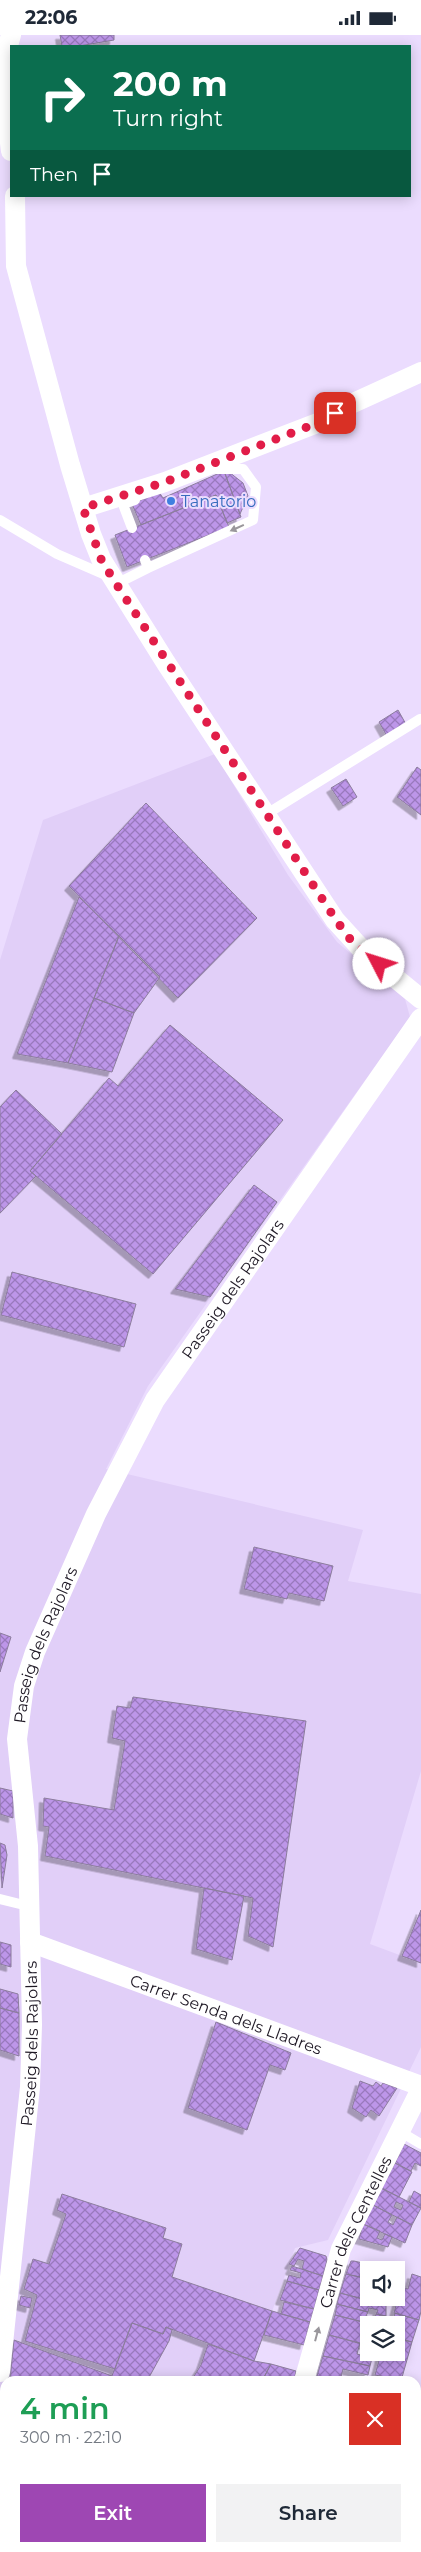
<!DOCTYPE html>
<html lang="en">
<head>
<meta charset="utf-8">
<style>
	:root { --surface:#fff; --page:#f2f2f3; --text:#1f2937; --muted:#747a83; --accent:#9e47b3 }
	body { margin:0; font-family:Montserrat,sans-serif; background:var(--page); color:var(--text); height:100vh; display:flex; flex-direction:column; font-size:19px; white-space:nowrap }
	* { box-sizing:border-box; margin:0 }
	p { font-size:16px; color:var(--muted) }
	.icon { flex:none; width:28px; height:28px; fill:none; stroke:currentColor; stroke-width:2; stroke-linecap:round; stroke-linejoin:round }
	.map { position:relative; flex:1; overflow:hidden }
	.details { position:absolute; left:0px; top:2341px; width:421px; height:176px; display:flex; flex-direction:column; background:var(--surface); border-radius:15px 15px 0 0; box-shadow:0 2px 12px #0003 }
	.details>* { flex:none }
	.guide { position:absolute; left:10px; top:10px; width:401px; height:152px; border-radius:0px; box-shadow:0 2px 12px #0003; background:#0b6e4f; color:#fff; overflow:hidden }
	.controls { position:absolute; left:360px; top:2226px; display:grid; gap:10px }
	.controls a { display:grid; place-items:center; width:45px; height:45px; border-radius:0px; background:var(--surface); box-shadow:0 2px 12px #0003; font-size:25px }
	.pin { position:absolute; display:grid; place-items:center; width:42px; height:42px; color:#fff; margin:-21px; border-radius:10px; box-shadow:0 2px 8px #0006 }
	.me { position:absolute; width:55px; margin:-28px; rotate:310deg; stroke-linejoin:round; filter:drop-shadow(0 0 4px #0008) }
	.turn { display:flex; align-items:center; gap:18px; height:105px; padding:0 20px; font-size:22px }
	.turn .icon { width:65px; height:65px; stroke-width:2.5 }
	.turn b { display:block; font-size:35px; line-height:42px }
	.then { display:flex; align-items:center; height:48px; padding:0 20px; background:#0003; gap:10px; font-size:19px }
	.round { display:grid; place-items:center; flex:none; width:52px; height:52px; border-radius:0px; background:var(--page) }
	.head { display:flex; align-items:center; justify-content:space-between; height:85px; padding:0 20px }
	h1 { font-size:30px; font-weight:600; line-height:38px; color:#1e9e55 }
	.action { display:flex; gap:10px; margin-top:auto; padding:10px 20px }
	.action a { flex:1; height:58px; border-radius:0px; background:var(--accent); color:#fff; font-size:20px; font-weight:600; line-height:58px; text-align:center }
	.action a+a { background:var(--page); color:var(--text) }
	.status { display:flex; justify-content:space-between; align-items:center; height:35px; padding:0 25px; background:var(--surface); direction:ltr }
	.status svg { height:14px; fill:currentColor }
	.map>svg:first-child { display:block }
	.built { fill:#e1cff8 }
	.building { fill:url(#building-cross-hatch); stroke:#8c7d9d; fill-rule:evenodd; filter:url(#shadow) }
	.lines { fill:none; stroke-linecap:round; stroke-linejoin:round }
	.service { stroke:#fff; stroke-width:10 }
	.minor { stroke:#fff; stroke-width:20 }
	.oneway { fill:#9a979c }
	.route { stroke:#e11d48; stroke-width:9; stroke-dasharray:0 16.2 }
	.shop-dot { fill:#3f7fe0; stroke:#ebdcfe; stroke-width:2 }
	.labels { text-anchor:middle; dominant-baseline:central; stroke-width:4; stroke-linejoin:round; paint-order:stroke }
	.shop-label { font-size:16px; fill:#366cbe; stroke:#ebdcfe; text-anchor:start }
	.street-label { font-size:16px; fill:#1e1824; stroke:#ebdcfe }
</style>
</head>
<body>
<div class="status"><b>22:06</b><svg viewBox="0 0 49 12"><path d="M0 12V9h3v3zM5 12V6h3v6zM10 12V3h3v9zM15 12V0h3v12zM26 1h20v11H26zM47 4h2v5h-2z"/></svg></div>
<div class="map">
<svg width="421" height="2517" viewBox="0 0 421 2517">
	<defs>
		<pattern id="building-cross-hatch" width="8" height="8" patternUnits="userSpaceOnUse" patternTransform="scale(1.25)"><rect width="8" height="8" fill="#bd96e9"/><path d="M0 0l8 8M0 8l8-8" fill="none" stroke="#9979bd"/></pattern>
		<filter id="shadow"><feDropShadow dx="-4.5" dy="4.5" stdDeviation="0" flood-color="#0004"/></filter>
	</defs>
	<rect width="100%" height="100%" fill="#ebdcfe"/>
	<path class="built" d="M215 719 288 840 337 907 405 964 410 982 148 1351 106 1434 363 1495 348 1546 421 1559V1736L370 1909 421 1928V2012L328 2205 295 2213 254 2326 271 2329 262 2346H5V2512L113 2513 111 2517H13L0 2515V925L43 785Z"/>
	<path class="building" d="M60 0H114V5L79 11H62Z
		M224 436 241 482 227 488 216 460 141 490 132 469 159 457 163 463Z
		M224 436 229 437 243 448 248 461 240 479Z
		M216 460 229 492 127 532 115 500Z
		M398 675 407 691 388 703 379 687Z
		M417 732 421 735V780L397 762Z
		M346 744 357 762 343 771 331 753Z
		M146 768 257 883 178 963 69 851Z
		M79 862 119 901 68 1028 17 1019Z
		M119 901 160 942 134 978 94 963Z
		M94 963 134 978 112 1037 68 1028Z
		M170 990 283 1085 153 1239 30 1136 109 1043 118 1051Z
		M16 1055 62 1099 30 1136 36 1141 0 1178V1072Z
		M254 1150 277 1167 210 1262 175 1254Z
		M12 1237 136 1269 124 1312 1 1280Z
		M254 1512 333 1531 324 1566 289 1558 287 1564 244 1554Z
		M0 1598 11 1602 0 1637Z
		M133 1662 306 1686 273 1912 248 1901 253 1863 45 1821 49 1792 43 1791 44 1763 114 1775 125 1706 112 1703 117 1671 130 1673Z
		M0 1753 13 1756V1783L0 1779Z
		M0 1808 5 1810 7 1820 2 1853Z
		M204 1853 244 1861 232 1925 196 1914Z
		M421 1875V1928L402 1921Z
		M0 1907 11 1910V1932L0 1929Z
		M0 1954 18 1959 19 1978 0 1973Z
		M0 1973 19 1978V2021L0 2015Z
		M216 1987 291 2018 285 2035 270 2030 247 2095 188 2073Z
		M360 2046 373 2051 376 2047 381 2051 383 2048 397 2053 379 2081 371 2075 366 2082 352 2073Z
		M404 2109 421 2118V2131L415 2128 411 2136 395 2128Z
		M395 2128 412 2137 399 2162 381 2153Z
		M381 2153 421 2173 412 2190 373 2170ZM396 2167 403 2170 401 2175 394 2172Z
		M414 2156 421 2160V2173L409 2167Z
		M62 2159 166 2193 163 2203 182 2209 172 2242 272 2276 254 2326 166 2292 163 2299 132 2288 115 2334 25 2306 37 2260 24 2254 33 2224 49 2229 66 2179 57 2175Z
		M373 2170 392 2180 388 2187 393 2190 397 2182 412 2190 405 2208 363 2189Z
		M363 2189 380 2196 377 2203 382 2205 385 2199 392 2202 388 2212 359 2204Z
		M300 2213 326 2221 327 2225 323 2241 302 2234 304 2226 298 2224 294 2231 289 2229Z
		M351 2226H354L392 2235H369V2244L346 2239Z
		M292 2231 323 2241 319 2255 287 2246 289 2240 300 2243 301 2238 290 2235Z
		M346 2239 369 2244V2262H389L386 2270 340 2258Z
		M412 2239 421 2242V2276L419 2285 394 2278 401 2252 408 2254Z
		M287 2246 319 2255 314 2274 280 2265Z
		M340 2258 386 2270V2281L376 2279 378 2275 369 2273 368 2277 337 2269Z
		M21 2261 32 2263 30 2273 19 2270Z
		M284 2267 314 2274 310 2287 281 2279Z
		M337 2269 368 2277 366 2281 375 2283 376 2279 386 2281 383 2290H374L335 2280Z
		M272 2276 310 2287 304 2310 264 2300Z
		M395 2278 419 2285 412 2307 396 2303V2290H392Z
		M335 2280 364 2287 361 2299 369 2301V2311L329 2300Z
		M132 2288 163 2299 166 2292 172 2295 169 2306 147 2346H110Z
		M329 2300 360 2308 357 2319 372 2323 370 2331 323 2321Z
		M396 2303 412 2307 401 2346H385L386 2342 375 2340 381 2318H396Z
		M14 2305 112 2341 110 2346H10Z
		M208 2309 254 2326 271 2329 262 2346H191L201 2330Z
		M323 2321 370 2331 368 2340 343 2334 340 2346 317 2341Z
		M271 2329 296 2336 294 2346H262Z
		M317 2341 335 2346H316Z
		M420 2362H421V2405L416 2403V2373Z
		M1 2422 5 2423V2458L0 2456Z
		M416 2425 421 2427 416 2445Z
		M17 2512H55L54 2517H19Z
		M59 2512H86L84 2517H58Z
		M91 2512H113L111 2517H89Z
		M134 2512H247L246 2517H133Z
		M270 2512H292L301 2516 302 2512H314L312 2517H269Z
		M314 2512H355L354 2517H312Z
		M377 2512H397L396 2517H388Z"/>
	<g class="lines">
		<path class="service" d="M0 485 57 519 110 542
			M132 493 124 472 126 468 135 465
			M148 533 253 485 256 452 243 434H216
			M116 549 148 533 145 525
			M265 780 420 684
			M0 1864 28 1871
			M399 2096 421 2109"/>
		<g class="minor">
			<path d="M11 0 3 28V51L11 116"/>
			<path d="M15 161 16 231 70 430 91 499 101 524 166 628 335 885 366 919 421 964"/>
			<path d="M83 473 165 447 320 387 351 369 421 337"/>
			<path id="s1" d="M30 1907 421 2051"/>
			<path id="s2" d="M0 2337 30 2052 32 1990 28 1811 17 1704 24 1651 35 1617 96 1479 155 1365 421 983"/>
			<path id="s3" d="M304 2346 341 2214 421 2054"/>
			<path d="M122 2517 124 2512"/>
			<path d="M257 2517 258 2512"/>
			<path d="M366 2517 367 2512"/>
		</g>
	</g>
	<defs><path id="oneway-solid" d="M-6-.8H1V-3.2L6.5 0L1 3.2V.8H-6Z" transform="scale(1.25)"/></defs>
	<g class="oneway">
		<use href="#oneway-solid" transform="translate(237 493) rotate(156)"/>
		<use href="#oneway-solid" transform="translate(317 2299) rotate(-75)"/>
	</g>
	<g class="lines">
		<path class="route" d="M335 378 320 387 165 447 83 473 101 524 113 544 336 885 350 904 379 929"/>
	</g>
	<circle class="shop-dot" cx="171" cy="466" r="5"/>
	<g class="labels">
		<g class="shop-label">
			<text x="181" y="466">Tanatorio</text>
		</g>
		<g class="street-label">
			<text stroke="none"><textPath href="#s2" startOffset="1139">Passeig dels Rajolars</textPath></text>
			<text stroke="none"><textPath href="#s2" startOffset="734">Passeig dels Rajolars</textPath></text>
			<text stroke="none"><textPath href="#s1" startOffset="209">Carrer Senda dels Lladres</textPath></text>
			<text stroke="none"><textPath href="#s2" startOffset="330">Passeig dels Rajolars</textPath></text>
			<text stroke="none"><textPath href="#s3" startOffset="158">Carrer dels Centelles</textPath></text>
		</g>
	</g>
</svg>
<div class="controls">
<a><svg class="icon" aria-label="sound" viewBox="0 0 24 24"><path d="M4 9h4l5-4v14l-5-4H4zM17 9q2 3 0 6"/></svg></a>
<a><svg class="icon" aria-label="layers" viewBox="0 0 24 24"><path d="M12 4l9 5-9 5-9-5zM3 14l9 5 9-5"/></svg></a>
</div>
<div class="pin" style="left:335px;top:378px;background:#d93025"><svg class="icon" aria-label="arrive" viewBox="0 0 24 24"><path d="M6 21V4h12l-3 4 3 4H6"/></svg></div>
<svg class="me" style="left:379px;top:929px" viewBox="-20 -20 40 40"><circle r="19" fill="#fff"/><path d="M0-13L10 11 0 6-10 11z" fill="#e11d48"/></svg>
<div class="guide">
<div class="turn"><svg class="icon" aria-label="right" viewBox="0 0 24 24"><path d="M7 20v-9h11M14 6l5 5-5 5"/></svg><div><b>200 m</b>Turn right</div></div>
<div class="then">Then<svg class="icon" aria-label="arrive" viewBox="0 0 24 24"><path d="M6 21V4h12l-3 4 3 4H6"/></svg></div>
</div>
<section class="details">
<div class="head"><div><h1>4 min</h1><p>300 m · 22:10</p></div><a class="round" style="background:#d93025;color:#fff"><svg class="icon" aria-label="close" viewBox="0 0 24 24"><path d="M6 6l12 12M18 6L6 18"/></svg></a></div>
<div class="action"><a>Exit</a><a>Share</a></div>
</section>
</div>
</body>
</html>
